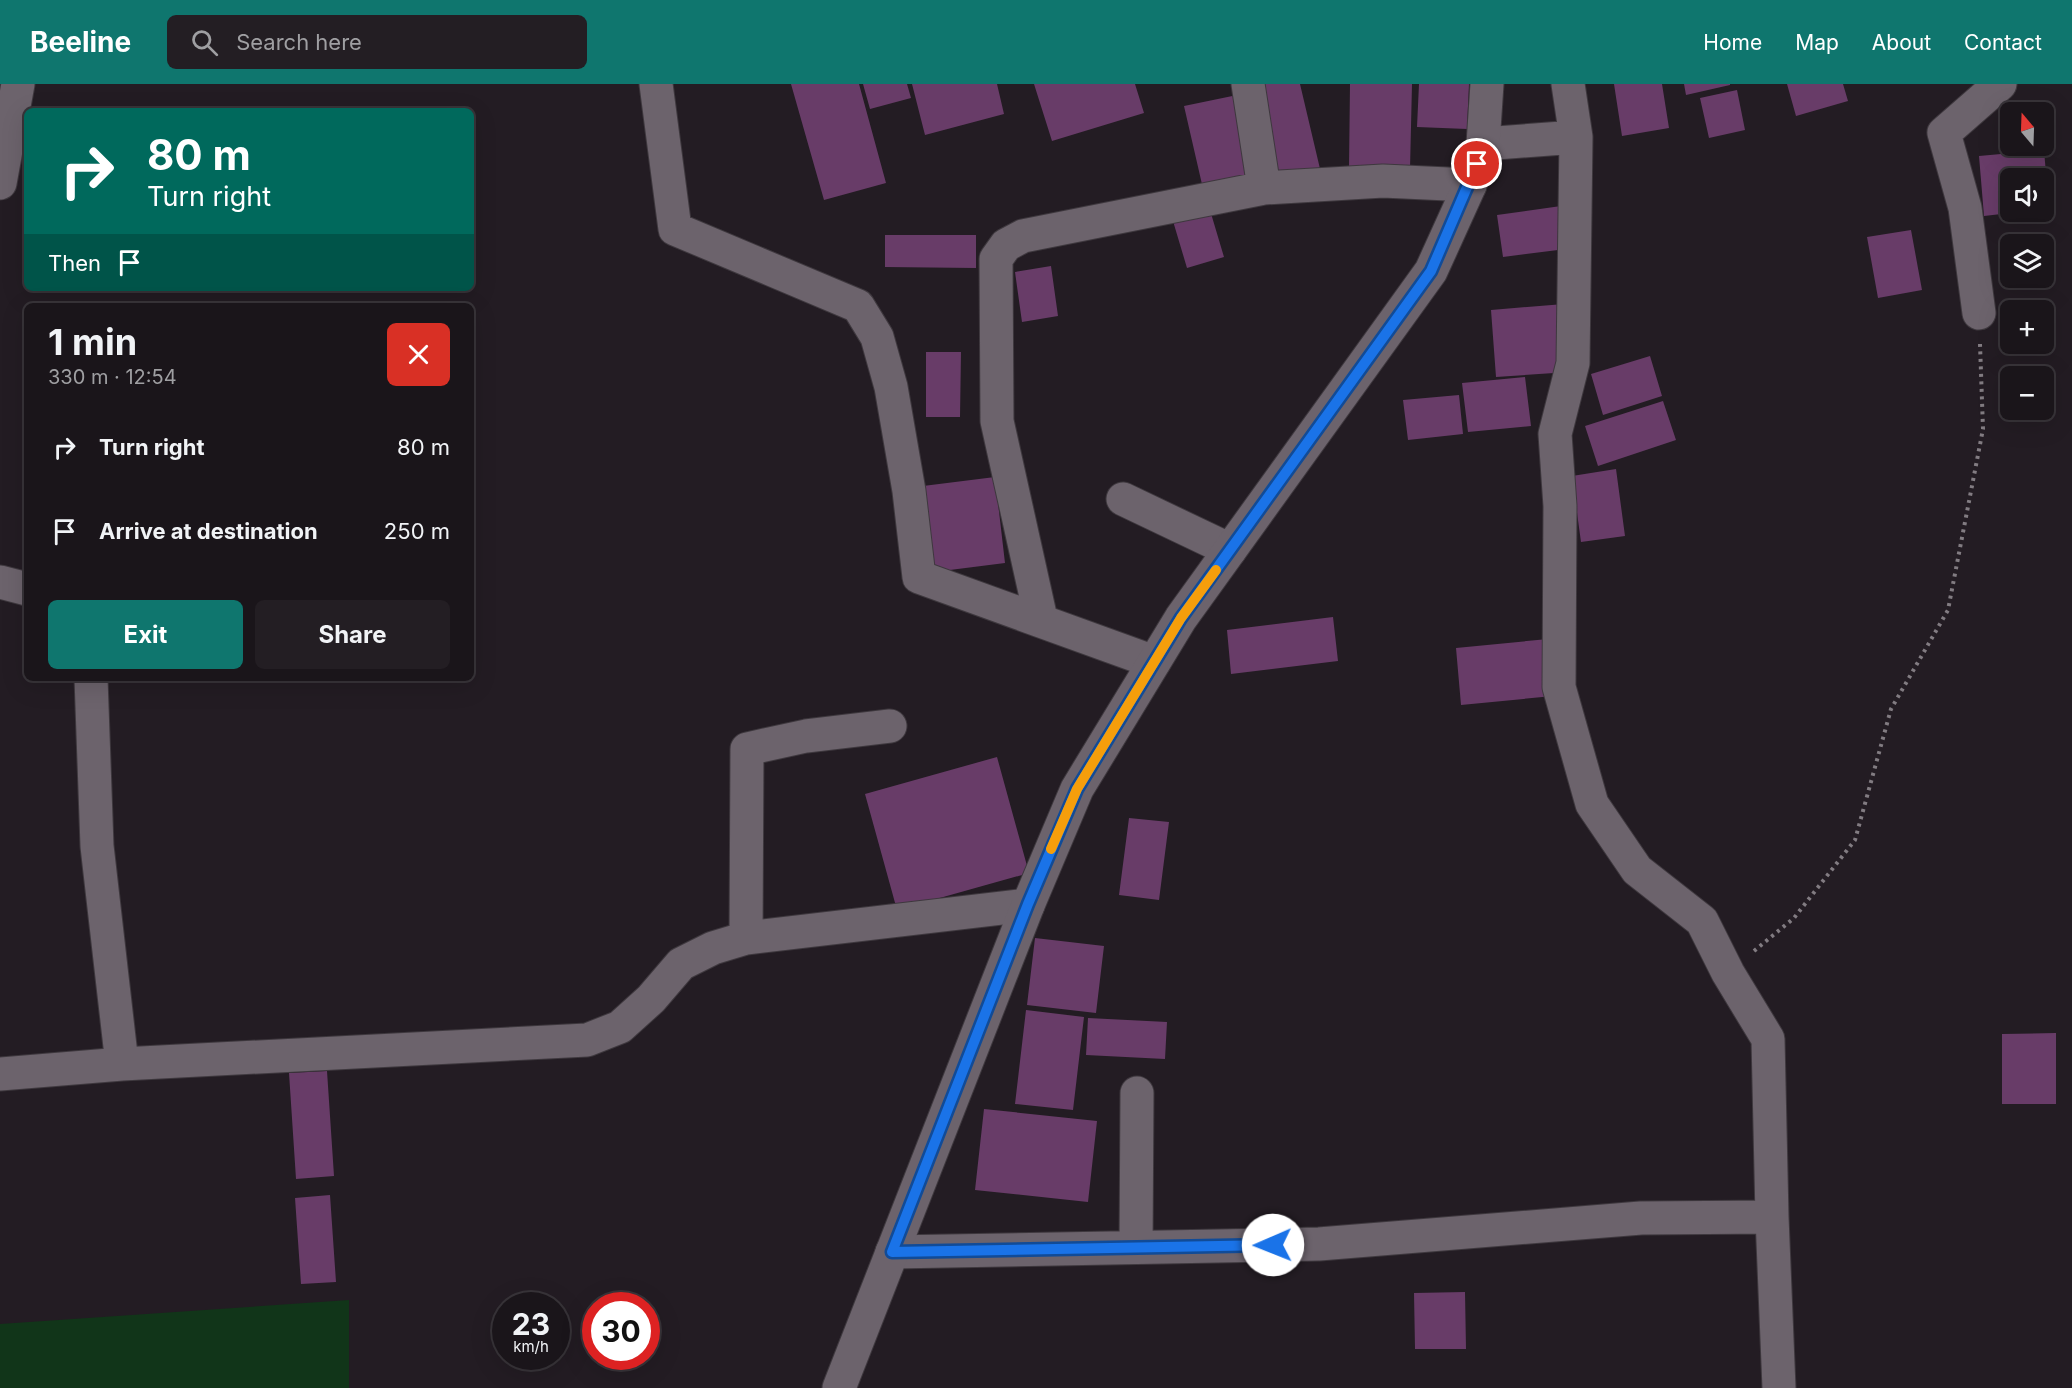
<!DOCTYPE html>
<html lang="en">
<head>
<meta charset="utf-8">
<style>
	:root { --surface:#1a151a; --page:#231e23; --text:#f1f3f6; --muted:#9f9fa2; --line:#383439; --accent:#0f766e }
	body { margin:0; font-family:Inter,sans-serif; background:var(--page); color:var(--text); height:100vh; display:flex; flex-direction:column; font-size:22px; white-space:nowrap }
	* { box-sizing:border-box; margin:0 }
	p { font-size:20px; color:var(--muted) }
	.icon { flex:none; width:33px; height:33px; fill:none; stroke:currentColor; stroke-width:2; stroke-linecap:round; stroke-linejoin:round }
	.map { position:relative; flex:1; overflow:hidden }
	.details { position:absolute; left:24px; top:219px; width:450px; height:378px; display:flex; flex-direction:column; background:var(--surface); border-radius:9px; box-shadow:0 6px 24px #0002,0 0 0 2px var(--line) }
	.details>* { flex:none }
	.top-card { position:absolute; left:24px; top:24px; width:450px; height:183px; border-radius:9px; box-shadow:0 6px 24px #0002,0 0 0 2px var(--line); background:#00695c; color:#fff; overflow:hidden }
	.needle { width:39px; rotate:341deg }
	.controls { position:absolute; left:2000px; top:18px; display:grid; gap:12px }
	.controls a { display:grid; place-items:center; width:54px; height:54px; border-radius:9px; background:var(--surface); box-shadow:0 6px 24px #0002,0 0 0 2px var(--line); font-size:30px }
	.speed { position:absolute; left:492px; top:1208px; display:flex; gap:12px; font-size:30px; font-weight:700; text-align:center }
	.speed>* { display:grid; place-content:center; width:78px; height:78px; border-radius:50%; background:var(--surface); box-shadow:0 6px 24px #0002,0 0 0 2px var(--line); line-height:1 }
	.speed small { font-size:15px; font-weight:400 }
	.speed .limit { border:9px solid #d22; background:#fff; color:#111 }
	.pin { position:absolute; display:grid; place-items:center; width:51px; height:51px; color:#fff; margin:-26px; border:3px solid #fff; border-radius:50%; box-shadow:0 2px 6px #0007 }
	.me { position:absolute; width:66px; margin:-33px; rotate:269deg; stroke-linejoin:round; filter:drop-shadow(0 0 4px #0008) }
	.turn { display:flex; align-items:center; gap:21px; height:126px; padding:0 24px; font-size:27px }
	.turn .icon { width:78px; height:78px; stroke-width:2.5 }
	.turn b { display:block; font-size:42px; line-height:51px }
	.then { display:flex; align-items:center; height:57px; padding:0 24px; background:#0003; gap:12px; font-size:22px }
	.round { display:grid; place-items:center; flex:none; width:63px; height:63px; border-radius:9px; background:var(--page) }
	.summary { display:flex; align-items:center; justify-content:space-between; height:102px; padding:0 24px }
	h1 { font-size:36px; font-weight:700; line-height:45px }
	.button { display:flex; gap:12px; margin-top:auto; padding:12px 24px }
	.button a { flex:1; height:69px; border-radius:9px; background:var(--accent); color:#fff; font-size:24px; font-weight:700; line-height:69px; text-align:center }
	.button a+a { background:var(--page); color:var(--text) }
	ul { padding:0; list-style:none }
	li { display:flex; align-items:center; gap:18px; height:84px; padding:0 24px }
	li div { flex:1 }
	li b { display:block; font-size:22px }
	li em { font-style:normal }
	header { display:flex; align-items:center; gap:36px; box-sizing:border-box; height:84px; padding:0 30px; background:var(--accent); color:#fff }
	header strong { font-size:28px }
	nav { display:flex; gap:33px; margin-inline-start:auto; font-size:21px }
	.search { width:420px; height:54px; background:var(--page); display:flex; align-items:center; gap:15px; box-sizing:border-box; padding:0 21px; border-radius:9px; color:var(--muted); font-size:22px }
	.map>svg:first-child { display:block }
	.green { fill:#113519 }
	.building { fill:#683c68 }
	.lines { fill:none; stroke-linecap:round; stroke-linejoin:round }
	.street-casing { stroke:#3e383e; stroke-width:35 }
	.secondary-casing { stroke:#3e383e; stroke-width:35 }
	.path { stroke:#827c82; stroke-width:4; stroke-dasharray:3 4.5; stroke-linecap:butt }
	.street { stroke:#6c636c; stroke-width:33 }
	.secondary { stroke:#6c636c; stroke-width:33 }
	.route-casing { stroke:#114b97; stroke-width:15 }
	.route { stroke:#1a73e8; stroke-width:10 }
	.slow { stroke:#f59e0b; stroke-width:10 }
</style>
</head>
<body>
<header>
<strong>Beeline</strong>
<div class="search"><svg class="icon" aria-label="search" viewBox="0 0 24 24"><circle cx="10" cy="10" r="6"/><path d="M15 15l6 6"/></svg>Search here</div>
<nav><a>Home</a><a>Map</a><a>About</a><a>Contact</a></nav>
</header>
<div class="map">
<svg width="2072" height="1304" viewBox="0 0 2072 1304">
	<rect width="100%" height="100%" fill="#231c23"/>
	<path class="green" d="M349 1216V1304H0V1240Z"/>
	<path class="building" d="M791 0H859L886 99 824 116Z
		M863 0H907L911 14 870 25Z
		M912 0H997L1004 30 925 51Z
		M1034 0H1135L1144 29 1052 57Z
		M1253 0H1300L1321 89 1275 100Z
		M1350 0H1412L1410 85 1349 84Z
		M1419 0H1469L1467 45 1417 43Z
		M1614 0H1662L1669 44 1622 52Z
		M1684 0H1730V1L1686 11Z
		M1787 0H1843L1848 17 1796 32Z
		M1737 6 1745 46 1709 54 1700 14Z
		M1242 10 1261 96 1204 109 1184 22Z
		M2044 66 2049 125 2043 126V94H2010V129L1984 132 1979 72Z
		M1207 116 1224 173 1187 184 1170 127Z
		M1561 122 1566 165 1503 173 1497 131Z
		M1911 146 1922 206 1878 214 1867 153Z
		M885 151H976V184L885 183Z
		M1051 182 1058 232 1022 238 1015 188Z
		M1564 220 1569 288 1496 293 1491 226Z
		M926 268H961L960 333H926Z
		M1650 272 1662 312 1603 331 1591 290Z
		M1525 293 1531 342 1468 348 1462 299Z
		M1459 311 1463 350 1408 356 1403 316Z
		M1663 317 1676 356 1598 382 1585 342Z
		M1616 385 1625 452 1581 458 1572 392Z
		M995 393 1005 479 934 488 923 402Z
		M1333 533 1338 577 1231 590 1227 546Z
		M1548 555 1553 612 1461 621 1456 564Z
		M997 673 1029 789 897 826 865 710Z
		M1129 734 1169 738 1159 816 1119 811Z
		M1035 854 1104 862 1096 929 1027 921Z
		M1026 926 1084 933 1073 1026 1015 1020Z
		M1088 934 1167 938 1165 975 1086 971Z
		M2056 949V1020H2002V950Z
		M327 987 334 1092 296 1095 289 989Z
		M984 1025 1097 1037 1088 1118 975 1106Z
		M330 1111 336 1198 301 1200 295 1114Z
		M1465 1208 1466 1265H1415L1414 1209Z"/>
	<g class="lines">
		<g class="street-casing">
			<path id="street" d="M656 0 675 145 858 222 877 253 891 303 909 407 919 493 1154 578
				M1248 0 1264 104
				M1568 0 1576 53 1573 279 1555 350 1560 422 1559 603 1592 720 1637 786 1702 837 1728 889 1768 955 1772 1133
				M1483 60 1576 53
				M0 99 18 0
				M1979 229 1965 124 1944 49 2000 0
				M1123 415 1230 466
				M0 498 27 505
				M1041 535 997 337 996 175 1006 161 1023 152 1264 104 1383 97 1470 101
				M91 594 97 762 122 980
				M746 854 747 665 806 652 890 642
				M0 990 122 980 587 956 620 943 651 915 681 880 713 864 746 854 1028 821
				M1136 1163 1137 1009
				M892 1168 1319 1160 1641 1134 1772 1133 1779 1304"/>
		</g>
		<g class="secondary-casing">
			<path id="secondary" d="M839 1304 1028 821 1077 705 1181 534 1431 187 1470 101 1483 60 1487 0"/>
		</g>
		<path class="path" d="M1754 867 1794 834 1855 756 1891 625 1948 526 1983 345 1980 260"/>
		<use href="#street" class="street"/>
		<use href="#secondary" class="secondary"/>
	</g>
	<g class="lines">
		<g class="route-casing">
			<path id="route" d="M1273 1161 892 1168 1028 820 1077 705 1181 534 1431 187 1477 80"/>
		</g>
		<use href="#route" class="route"/>
		<path class="slow" d="M1051 765 1077 705 1181 534 1216 486"/>
	</g>
</svg>
<div class="controls">
<a><svg class="needle" viewBox="-14 -14 28 28"><path d="M0-13l5 13h-10z" fill="#e53935"/><path d="M0 13l5-13h-10z" fill="#9f9fa2"/></svg></a>
<a><svg class="icon" aria-label="sound" viewBox="0 0 24 24"><path d="M4 9h4l5-4v14l-5-4H4zM17 9q2 3 0 6"/></svg></a>
<a><svg class="icon" aria-label="layers" viewBox="0 0 24 24"><path d="M12 4l9 5-9 5-9-5zM3 14l9 5 9-5"/></svg></a>
<a>+</a>
<a>−</a>
</div>
<div class="speed"><div>23<small>km/h</small></div><div class="limit">30</div></div>
<div class="pin" style="left:1477px;top:80px;background:#d93025"><svg class="icon" aria-label="arrive" viewBox="0 0 24 24"><path d="M6 21V4h12l-3 4 3 4H6"/></svg></div>
<svg class="me" style="left:1273px;top:1161px" viewBox="-20 -20 40 40"><circle r="19" fill="#fff"/><path d="M0-13L10 11 0 6-10 11z" fill="#1a73e8"/></svg>
<div class="top-card">
<div class="turn"><svg class="icon" aria-label="right" viewBox="0 0 24 24"><path d="M7 20v-9h11M14 6l5 5-5 5"/></svg><div><b>80 m</b>Turn right</div></div>
<div class="then">Then<svg class="icon" aria-label="arrive" viewBox="0 0 24 24"><path d="M6 21V4h12l-3 4 3 4H6"/></svg></div>
</div>
<section class="details">
<div class="summary"><div><h1>1 min</h1><p>330 m · 12:54</p></div><a class="round" style="background:#d93025;color:#fff"><svg class="icon" aria-label="close" viewBox="0 0 24 24"><path d="M6 6l12 12M18 6L6 18"/></svg></a></div>
<ul>
<li><svg class="icon" aria-label="right" viewBox="0 0 24 24"><path d="M7 20v-9h11M14 6l5 5-5 5"/></svg><div><b>Turn right</b></div><em>80 m</em></li>
<li><svg class="icon" aria-label="arrive" viewBox="0 0 24 24"><path d="M6 21V4h12l-3 4 3 4H6"/></svg><div><b>Arrive at destination</b></div><em>250 m</em></li>
</ul>
<div class="button"><a>Exit</a><a>Share</a></div>
</section>
</div>
</body>
</html>
